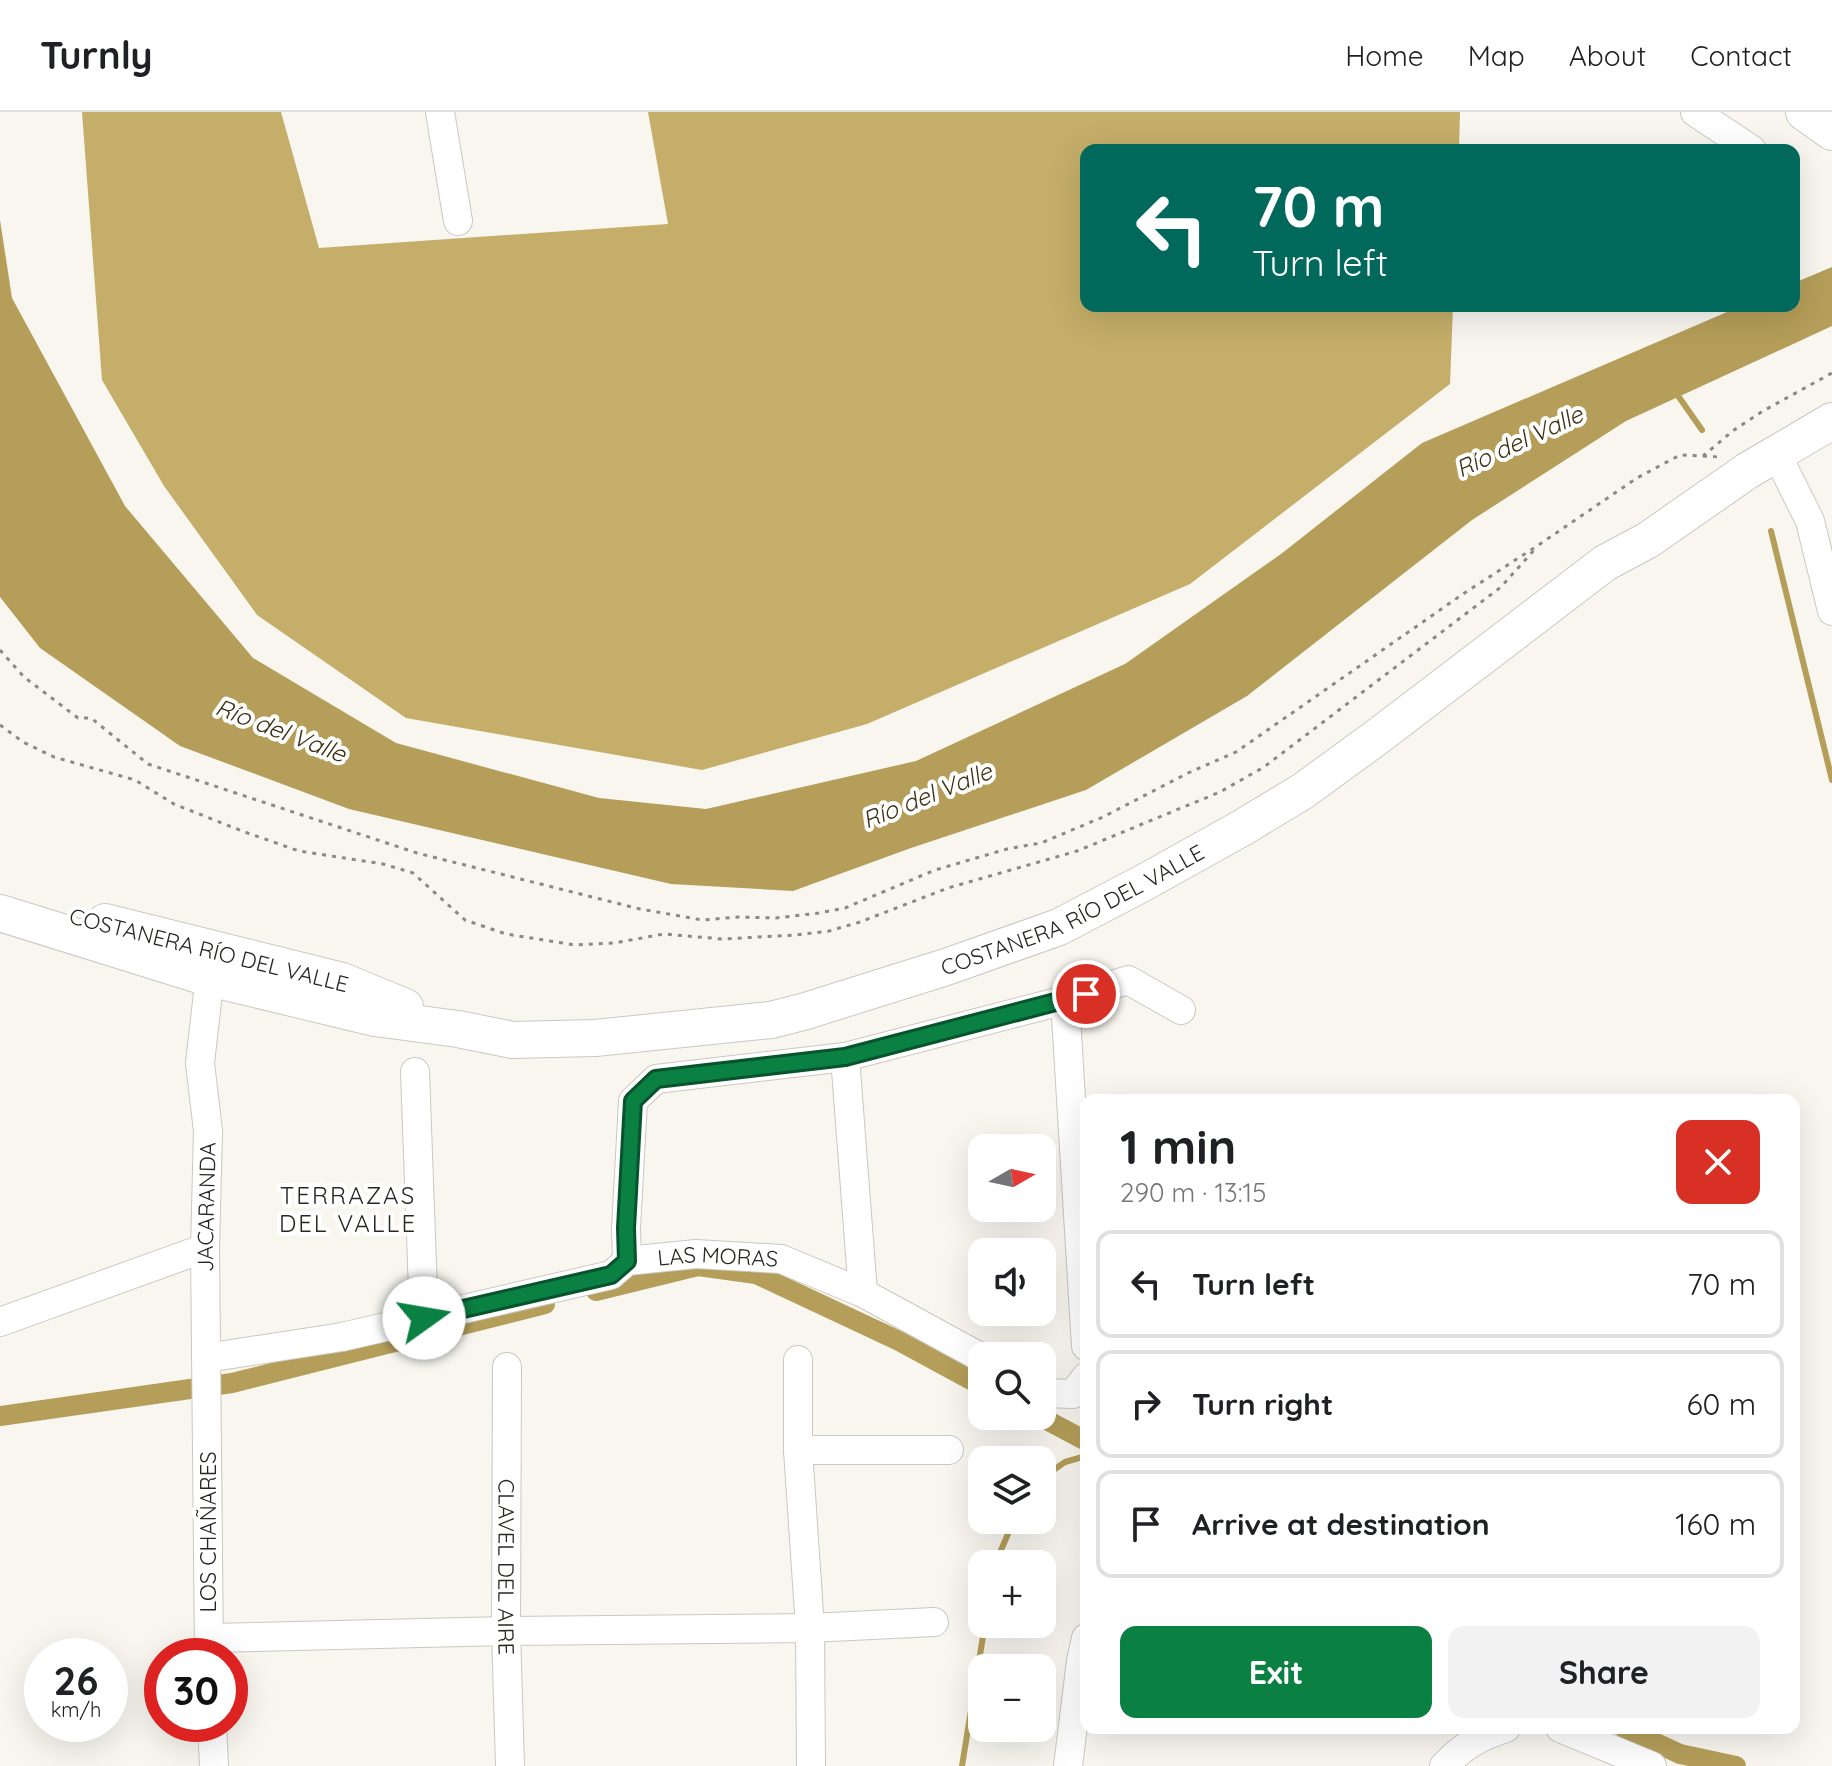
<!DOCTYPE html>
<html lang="en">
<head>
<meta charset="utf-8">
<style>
	:root { --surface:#fff; --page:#f2f2f2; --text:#202124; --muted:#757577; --line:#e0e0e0; --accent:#0b8043 }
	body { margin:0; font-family:Quicksand,sans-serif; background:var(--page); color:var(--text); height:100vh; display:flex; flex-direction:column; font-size:30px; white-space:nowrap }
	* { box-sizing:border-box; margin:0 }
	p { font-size:26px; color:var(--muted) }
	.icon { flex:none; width:44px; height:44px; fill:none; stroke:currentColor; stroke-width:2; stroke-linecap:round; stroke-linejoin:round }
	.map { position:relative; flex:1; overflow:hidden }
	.sheet { position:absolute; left:1080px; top:982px; width:720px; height:640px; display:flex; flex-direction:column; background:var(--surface); border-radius:16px; box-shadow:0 8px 32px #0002 }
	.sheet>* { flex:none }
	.banner { position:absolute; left:1080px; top:32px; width:720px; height:168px; border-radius:16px; box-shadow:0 8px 32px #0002; background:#00695c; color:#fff; overflow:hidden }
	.needle { width:52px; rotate:81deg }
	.buttons { position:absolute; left:968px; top:1022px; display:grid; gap:16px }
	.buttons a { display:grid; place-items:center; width:88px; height:88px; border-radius:16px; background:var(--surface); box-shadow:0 8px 32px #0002; font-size:40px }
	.speed { position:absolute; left:24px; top:1526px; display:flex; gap:16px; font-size:40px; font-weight:700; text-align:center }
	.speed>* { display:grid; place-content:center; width:104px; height:104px; border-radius:50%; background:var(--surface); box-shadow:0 8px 32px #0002; line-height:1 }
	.speed small { font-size:20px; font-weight:400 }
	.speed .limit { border:12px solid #d22; background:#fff; color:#111 }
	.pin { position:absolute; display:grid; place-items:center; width:68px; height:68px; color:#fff; margin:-34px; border:4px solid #fff; border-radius:50%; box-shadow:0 2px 8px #0007 }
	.me { position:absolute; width:88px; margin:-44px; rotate:77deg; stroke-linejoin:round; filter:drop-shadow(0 0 6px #0008) }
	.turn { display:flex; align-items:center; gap:28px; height:168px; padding:0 40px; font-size:36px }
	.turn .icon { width:104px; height:104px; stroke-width:2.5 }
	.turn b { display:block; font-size:56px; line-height:68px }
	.round { display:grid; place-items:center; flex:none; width:84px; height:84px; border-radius:16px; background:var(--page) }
	.summary { display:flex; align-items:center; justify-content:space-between; height:136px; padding:0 40px }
	h1 { font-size:48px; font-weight:800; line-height:60px }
	.primary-button { display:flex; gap:16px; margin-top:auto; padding:16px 40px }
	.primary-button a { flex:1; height:92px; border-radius:16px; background:var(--accent); color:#fff; font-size:32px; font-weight:800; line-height:92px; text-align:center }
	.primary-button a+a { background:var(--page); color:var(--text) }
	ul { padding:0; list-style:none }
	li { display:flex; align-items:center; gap:24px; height:108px; margin:0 16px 12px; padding:0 24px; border:4px solid var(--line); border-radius:16px }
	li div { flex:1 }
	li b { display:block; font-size:30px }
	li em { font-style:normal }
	header { display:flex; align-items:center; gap:48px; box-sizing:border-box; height:112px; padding:0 40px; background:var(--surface); border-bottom:2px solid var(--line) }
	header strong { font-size:38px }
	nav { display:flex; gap:44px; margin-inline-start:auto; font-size:28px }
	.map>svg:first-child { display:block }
	.forest { fill:#c4ae69 }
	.water { fill:#b49e59 }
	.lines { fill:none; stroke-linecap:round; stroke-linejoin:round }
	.stream { stroke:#b49e59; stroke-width:6 }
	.canal { stroke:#b49e59; stroke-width:20 }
	.minor-casing { stroke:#cac8c1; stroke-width:30 }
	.major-casing { stroke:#cac8c1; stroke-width:38 }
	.path { stroke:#8b8984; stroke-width:3; stroke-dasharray:4 6; stroke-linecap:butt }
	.minor { stroke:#fff; stroke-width:28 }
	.major { stroke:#fff; stroke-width:36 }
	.route-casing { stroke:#07532c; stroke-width:20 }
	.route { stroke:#0b8043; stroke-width:14 }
	.labels { text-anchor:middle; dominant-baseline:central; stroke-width:8; stroke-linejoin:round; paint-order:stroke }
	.street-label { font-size:22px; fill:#282724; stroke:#fff }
	.water-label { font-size:24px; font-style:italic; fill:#3c3213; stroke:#fff }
	.neighbourhood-label { font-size:24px; letter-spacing:2px; fill:#282724; stroke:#fff }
</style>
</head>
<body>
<header>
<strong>Turnly</strong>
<nav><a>Home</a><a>Map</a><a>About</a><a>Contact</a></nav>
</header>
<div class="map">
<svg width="1832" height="1654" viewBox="0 0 1832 1654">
	<rect width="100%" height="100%" fill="#f8f6ef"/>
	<path class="forest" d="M82 0H281L319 136 668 112 648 0H1460L1459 38H1086V194H1453L1450 272 1190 472 867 612 702 658 406 606 257 503 164 374 102 268Z"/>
	<path class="water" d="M0 108 12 186 125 394 253 546 396 631 599 686 706 697 916 649 1125 552 1281 442 1422 331 1741 194H1794V171L1832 155V214L1626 309 1472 408 1247 584 1086 678 911 736 793 779 671 772 349 697 180 634 40 536 0 485Z"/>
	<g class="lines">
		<path class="stream" d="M1674 278 1702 318
			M1771 419 1832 668
			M1042 1366 1065 1350 1086 1344
			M995 1452 1014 1408
			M962 1654 985 1512"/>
		<path class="canal" d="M596 1179 698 1154 756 1162 899 1229 982 1274
			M0 1304 232 1271 545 1192
			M1039 1304 1086 1329
			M1624 1616 1680 1642 1736 1654"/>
		<g class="minor-casing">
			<g id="minor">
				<path d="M440 0 458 109"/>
				<path d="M1695 0 1752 38"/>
				<path d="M1776 341 1810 409 1832 499"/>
				<path d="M1065 888 1086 1234"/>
				<path d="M845 945 863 1181"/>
				<path d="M415 960 424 1206"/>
				<path d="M627 1149 626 1116 633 989 656 967 845 945 1065 888 1128 868 1181 898"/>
				<path d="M0 1210 205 1136"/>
				<path id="s1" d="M206 1246 342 1225 611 1163 627 1149 696 1142 781 1147 863 1181 982 1246"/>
				<path d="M798 1248V1338L810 1516 811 1654"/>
				<path id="s2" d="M507 1255 506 1519 510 1654"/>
				<path d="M1042 1279 1046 1281 1073 1282 1086 1265"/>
				<path d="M798 1338H949"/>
				<path d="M209 1526 506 1519 810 1516 934 1510"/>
				<path id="s3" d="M209 1543 205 1136 208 1019 200 951 212 846"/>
				<path d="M212 1612 214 1654"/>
				<path d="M1560 1616 1652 1654"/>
				<path d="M1068 1654 1081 1549 1086 1526"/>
				<path d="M1444 1654C1463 1634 1480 1624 1506 1616"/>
			</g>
		</g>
		<g class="major-casing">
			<g id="major">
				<path d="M1804 0 1832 20"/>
				<path id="s4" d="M0 801 209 866 375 906 458 917 513 928 595 926 771 908 806 899 946 855 1059 815 1145 770 1240 717 1303 679 1377 625 1605 451 1648 428 1747 359 1832 309"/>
				<path d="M105 810 342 869 405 895"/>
			</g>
		</g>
		<path class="path" d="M1703 344 1719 345
			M0 538 24 565 78 606H91L148 652 417 741 640 797 702 808 739 805 776 806 819 801 845 796 935 758 1007 737 1041 731 1103 705 1188 661 1236 640 1463 482 1537 434 1637 366 1680 343 1703 344 1734 318 1763 299 1832 261
			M0 613 23 630 54 645 135 668 174 692 242 719 299 739 383 752 413 761 465 808 506 822 575 833 614 831 664 822 722 827 796 823 829 819 860 810 948 776 1077 739 1220 680 1264 655 1501 475 1535 437"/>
		<use href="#minor" class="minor"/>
		<use href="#major" class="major"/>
	</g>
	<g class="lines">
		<g class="route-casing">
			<path id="route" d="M424 1206 611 1163 627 1149 626 1116 633 989 656 967 845 945 1086 882"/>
		</g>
		<use href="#route" class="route"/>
	</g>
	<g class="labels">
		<g class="street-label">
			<text stroke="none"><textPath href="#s4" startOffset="1110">COSTANERA RÍO DEL VALLE</textPath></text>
			<text transform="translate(209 838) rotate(14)">COSTANERA RÍO DEL VALLE</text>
			<text stroke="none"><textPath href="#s3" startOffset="448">JACARANDA</textPath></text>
			<text stroke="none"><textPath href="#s1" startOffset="526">LAS MORAS</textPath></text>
			<text transform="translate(208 1420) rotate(-90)">LOS CHAÑARES</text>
			<text stroke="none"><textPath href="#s2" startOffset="200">CLAVEL DEL AIRE</textPath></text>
		</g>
		<g class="water-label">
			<text transform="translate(1519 329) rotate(-25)">Río del Valle</text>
			<text transform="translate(281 618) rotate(21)">Río del Valle</text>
			<text transform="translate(927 683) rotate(-22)">Río del Valle</text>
		</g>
		<g class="neighbourhood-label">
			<text x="348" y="1083">TERRAZAS<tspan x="348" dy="28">DEL VALLE</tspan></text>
		</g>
	</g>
</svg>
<div class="buttons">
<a><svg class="needle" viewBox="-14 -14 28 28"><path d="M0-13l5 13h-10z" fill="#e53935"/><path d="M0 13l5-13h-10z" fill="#757577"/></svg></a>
<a><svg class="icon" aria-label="sound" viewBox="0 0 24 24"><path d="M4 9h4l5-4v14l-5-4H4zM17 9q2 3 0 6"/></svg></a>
<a><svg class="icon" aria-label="search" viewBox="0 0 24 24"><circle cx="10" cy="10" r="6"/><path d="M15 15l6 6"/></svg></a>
<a><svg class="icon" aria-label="layers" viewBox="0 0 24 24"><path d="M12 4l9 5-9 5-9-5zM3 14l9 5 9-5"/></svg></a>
<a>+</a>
<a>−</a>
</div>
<div class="speed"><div>26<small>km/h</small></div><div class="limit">30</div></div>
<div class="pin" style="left:1086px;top:882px;background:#d93025"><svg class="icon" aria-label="arrive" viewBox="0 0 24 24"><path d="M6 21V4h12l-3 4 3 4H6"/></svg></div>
<svg class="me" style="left:424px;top:1206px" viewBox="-20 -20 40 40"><circle r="19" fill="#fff"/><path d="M0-13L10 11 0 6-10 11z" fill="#0b8043"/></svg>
<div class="banner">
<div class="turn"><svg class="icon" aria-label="left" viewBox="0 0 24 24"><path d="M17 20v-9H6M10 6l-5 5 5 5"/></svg><div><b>70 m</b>Turn left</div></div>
</div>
<section class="sheet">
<div class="summary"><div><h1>1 min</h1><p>290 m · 13:15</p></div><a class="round" style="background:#d93025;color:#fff"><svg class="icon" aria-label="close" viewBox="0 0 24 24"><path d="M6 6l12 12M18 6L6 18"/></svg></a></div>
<ul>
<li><svg class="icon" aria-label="left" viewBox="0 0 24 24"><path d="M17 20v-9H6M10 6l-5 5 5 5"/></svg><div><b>Turn left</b></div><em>70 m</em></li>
<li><svg class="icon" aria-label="right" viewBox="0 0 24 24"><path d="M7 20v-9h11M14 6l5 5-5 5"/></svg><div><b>Turn right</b></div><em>60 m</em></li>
<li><svg class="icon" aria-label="arrive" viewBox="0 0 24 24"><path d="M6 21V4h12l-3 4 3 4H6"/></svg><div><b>Arrive at destination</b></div><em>160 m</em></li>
</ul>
<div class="primary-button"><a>Exit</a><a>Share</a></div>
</section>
</div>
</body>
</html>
